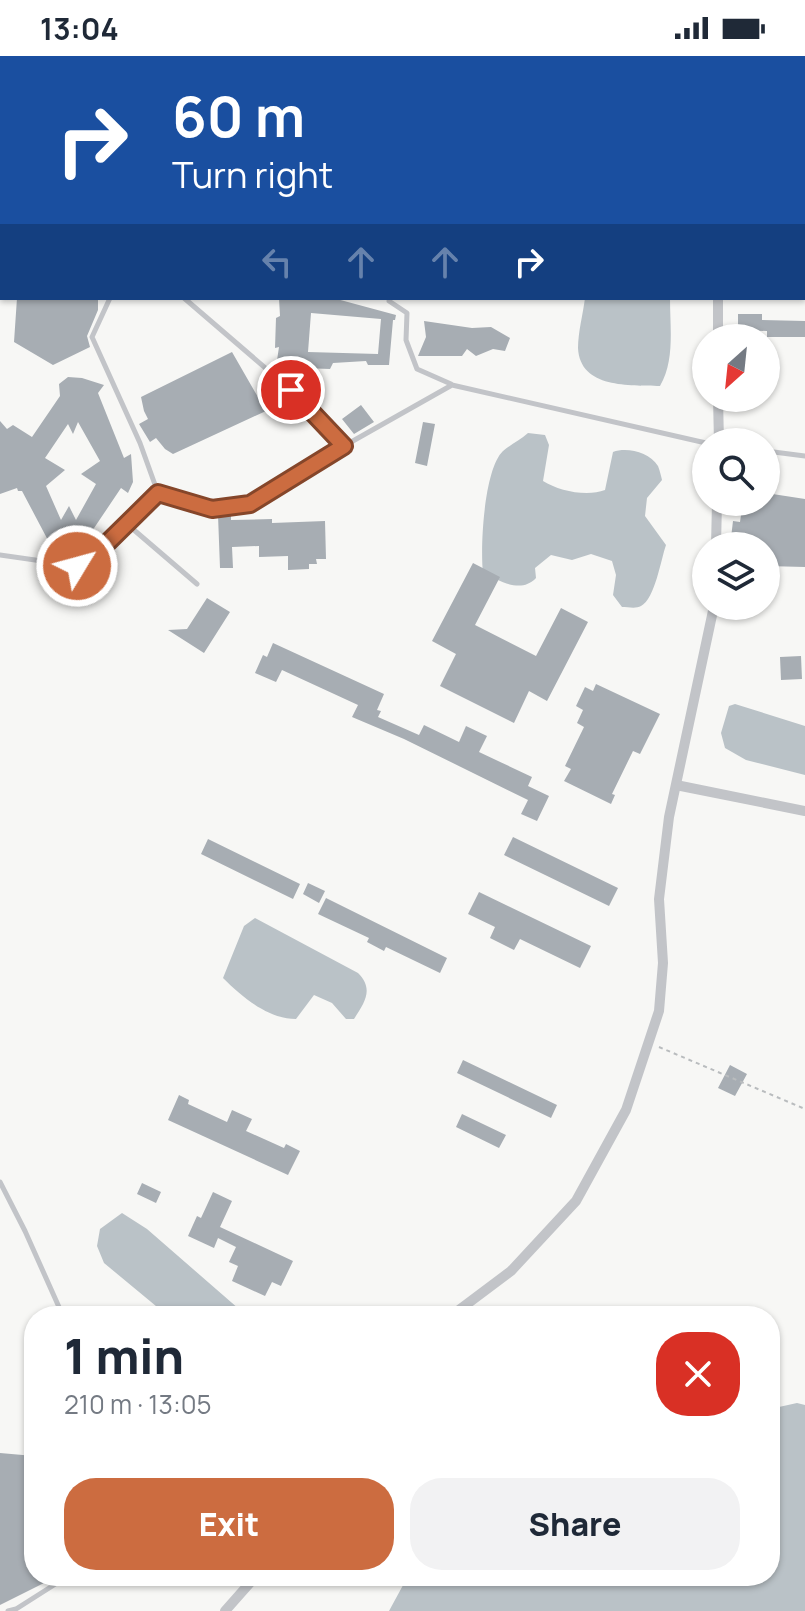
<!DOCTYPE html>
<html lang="en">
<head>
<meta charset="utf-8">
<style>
	:root { --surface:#fff; --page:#f2f2f3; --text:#1f2937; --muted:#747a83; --accent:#cc6c40 }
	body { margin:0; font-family:Manrope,sans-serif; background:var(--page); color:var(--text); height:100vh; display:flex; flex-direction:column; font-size:30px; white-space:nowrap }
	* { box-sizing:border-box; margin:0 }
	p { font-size:26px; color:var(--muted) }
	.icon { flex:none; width:44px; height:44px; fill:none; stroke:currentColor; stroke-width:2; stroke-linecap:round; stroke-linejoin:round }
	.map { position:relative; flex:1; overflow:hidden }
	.side { position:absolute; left:24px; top:1250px; width:756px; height:280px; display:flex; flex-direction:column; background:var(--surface); border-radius:32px; box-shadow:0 2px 6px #0004 }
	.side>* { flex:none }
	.guide { position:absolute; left:0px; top:0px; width:806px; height:244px; box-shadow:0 2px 6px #0004; background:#1a4fa0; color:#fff; overflow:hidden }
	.needle { width:52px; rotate:207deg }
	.controls { position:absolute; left:692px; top:268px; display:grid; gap:16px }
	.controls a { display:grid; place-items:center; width:88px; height:88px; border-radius:50%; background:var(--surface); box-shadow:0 2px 6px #0004; font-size:40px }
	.pin { position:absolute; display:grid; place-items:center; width:68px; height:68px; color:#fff; margin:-34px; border:4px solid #fff; border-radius:50%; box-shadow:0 2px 8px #0007 }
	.me { position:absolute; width:88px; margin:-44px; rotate:53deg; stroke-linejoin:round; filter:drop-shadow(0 0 6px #0008) }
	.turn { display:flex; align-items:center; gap:28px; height:168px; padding:0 40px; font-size:36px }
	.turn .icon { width:104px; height:104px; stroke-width:2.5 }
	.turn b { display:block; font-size:56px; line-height:68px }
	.lanes { display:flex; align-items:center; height:76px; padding:0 40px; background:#0003; justify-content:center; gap:40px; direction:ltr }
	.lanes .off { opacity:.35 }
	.round { display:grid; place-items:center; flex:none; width:84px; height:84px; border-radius:32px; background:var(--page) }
	.head { display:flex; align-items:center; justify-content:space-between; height:136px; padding:0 40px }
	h1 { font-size:48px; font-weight:800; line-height:60px }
	.action { display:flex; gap:16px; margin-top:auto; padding:16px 40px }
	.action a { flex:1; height:92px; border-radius:32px; background:var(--accent); color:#fff; font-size:32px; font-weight:800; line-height:92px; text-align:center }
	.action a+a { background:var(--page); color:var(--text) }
	.status { display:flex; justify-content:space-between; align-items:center; height:56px; padding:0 40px; background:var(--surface); direction:ltr }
	.status svg { height:22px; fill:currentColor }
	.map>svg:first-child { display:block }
	.water { fill:#bac2c7 }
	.building { fill:#a7adb3; fill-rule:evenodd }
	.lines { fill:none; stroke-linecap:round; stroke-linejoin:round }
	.path { stroke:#b9bcbe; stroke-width:2; stroke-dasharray:4 4; stroke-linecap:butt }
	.lane { stroke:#c2c4c8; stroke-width:5 }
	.street { stroke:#c2c4c8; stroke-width:10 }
	.route-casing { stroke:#85462a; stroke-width:20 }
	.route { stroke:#cc6c40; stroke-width:14 }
</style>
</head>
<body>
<div class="status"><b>13:04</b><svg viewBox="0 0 49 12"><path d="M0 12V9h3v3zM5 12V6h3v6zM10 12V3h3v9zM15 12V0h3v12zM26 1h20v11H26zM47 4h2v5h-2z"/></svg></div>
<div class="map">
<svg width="805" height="1555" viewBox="0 0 805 1555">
	<rect width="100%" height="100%" fill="#f7f7f5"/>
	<path class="water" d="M585 242H670C670 272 675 304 660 330 630 329 580 333 578 292 578 276 583 258 585 242Z
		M528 377 545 379 549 389 543 425C559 435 587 441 605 434L613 396C627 391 649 396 658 410 660 415 661 420 662 424L647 442 645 460 666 489C661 503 655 543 641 550 636 553 628 551 622 551L613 539 616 519 612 505 591 498 572 504 551 499 535 512 536 522C521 538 500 525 483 517 480 491 484 413 503 395 510 389 520 384 528 377Z
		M735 648 805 670V719L746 704 725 692 721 677 729 650Z
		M255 862 358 917C374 933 365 946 354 963H346L332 947 314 939 296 963C268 963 242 941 223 922L244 870Z
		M122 1157 147 1173 247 1260H168L104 1207 97 1190 100 1173Z
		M797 1347 805 1349V1555H389L408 1520H770V1353Z"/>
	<path class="building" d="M17 242H98V254L87 280 90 291 53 309 14 286Z
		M279 242H333L396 259 395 264H393L389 309H368L366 305 333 307 330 313 276 311 279 291 275 292 276 262 280 260ZM311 257 381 263 378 298 308 296Z
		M738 258H762V264L805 265V281H767V275L738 274Z
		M424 265 472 272 491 271 510 282 505 295 493 293 476 300 467 293 462 300H418L426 281Z
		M232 296 266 355 173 398 165 393 156 382 150 386 139 368 148 363 144 355 141 341Z
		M68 321 82 322 104 329 98 337 124 402 131 398 133 426 128 437 121 432 82 490 92 494 66 499 53 496 44 491 50 488 22 435H18L17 432 0 438V365L7 373 13 369 32 381 60 340 59 328ZM78 366 100 405 81 418 96 428 76 464 69 450 61 464 46 430 65 414 45 402 68 368 73 378Z
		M361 349 374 366 354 378 342 363Z
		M423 366 435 368 427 410 415 407Z
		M766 437 805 443V511L766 510V490H730L733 465 740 466 743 446H766Z
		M218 459H231V464L272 463V467L325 465 326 503H316L317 508H309V513L288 514V500L259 501V490L232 491 233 512H220Z
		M473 507 500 521 475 569 536 600 561 552 588 566 547 645 529 635 514 667 440 630 456 598 432 585Z
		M207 542 230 556 204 597 168 574 187 573Z
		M273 587 384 638 377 654 381 655 378 661 419 679 424 669 459 686 466 670 487 680 479 696 532 721 528 730 549 740 537 765 521 758 528 744 404 683 352 661 358 649 282 614 276 626 255 617 263 599 267 601Z
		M801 600 802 623 781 624 780 601Z
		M596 628 660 658 640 698 633 695 612 738 615 739 611 748 564 725 571 713 565 710 584 671 577 667 583 654 576 650 585 631 593 635Z
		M513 781 618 832 609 850 504 799Z
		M208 783 300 828 293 843 201 798Z
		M308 827 325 835 319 847 303 838Z
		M479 836 591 890 580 912 520 883 514 894 490 882 495 871 468 858Z
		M326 842 447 902 440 917 386 891 384 895 367 886 369 882 318 858Z
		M463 1004 557 1049 551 1062 457 1017Z
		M730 1009 747 1018 735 1040 718 1032Z
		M179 1039 189 1044 188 1048 227 1066 232 1054 252 1063 246 1075 284 1092 286 1088 300 1095 288 1119 168 1064Z
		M462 1058 506 1079 499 1092 456 1071Z
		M142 1127 161 1136 156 1147 137 1138Z
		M213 1136 232 1145 220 1171 293 1205 281 1230 272 1226 265 1240 232 1225 238 1210 229 1206 236 1191 218 1182 214 1192 188 1180 197 1160 201 1162Z
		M0 1397 34 1400V1520H58L0 1549Z"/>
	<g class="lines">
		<path class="path" d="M659 991 805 1053"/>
		<path class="lane" d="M804 222 805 223
			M110 242 92 281 140 387 158 437
			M184 242 291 334 344 390
			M390 242 389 245 407 257 406 284 417 313 451 328
			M766 395 805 400
			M127 468 197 528
			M0 499 77 510 96 498 158 437 212 453 250 448 344 390 452 329 706 387
			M0 1126 25 1175 63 1260
			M8 1555 16 1553 68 1520"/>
		<path class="street" d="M714 0V2
			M718 242V282
			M718 342 719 386
			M716 490 717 446
			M676 729 805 755
			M451 1260 511 1215 576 1145 626 1054 659 955 663 907 659 843 669 761 714 550
			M225 1555 256 1520"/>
	</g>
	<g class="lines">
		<g class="route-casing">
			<path id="route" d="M77 510 96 498 158 437 212 453 250 448 344 390 291 334"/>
		</g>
		<use href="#route" class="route"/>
	</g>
</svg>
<div class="controls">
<a><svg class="needle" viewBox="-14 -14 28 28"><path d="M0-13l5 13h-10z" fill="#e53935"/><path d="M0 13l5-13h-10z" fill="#747a83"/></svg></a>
<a><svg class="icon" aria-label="search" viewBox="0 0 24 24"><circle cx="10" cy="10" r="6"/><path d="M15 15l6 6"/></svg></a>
<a><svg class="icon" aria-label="layers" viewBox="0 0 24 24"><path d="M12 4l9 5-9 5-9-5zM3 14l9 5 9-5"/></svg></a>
</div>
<div class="pin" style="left:291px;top:334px;background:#d93025"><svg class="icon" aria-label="arrive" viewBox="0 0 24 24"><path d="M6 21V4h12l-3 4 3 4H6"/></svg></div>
<svg class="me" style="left:77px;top:510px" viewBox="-20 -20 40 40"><circle r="17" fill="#cc6c40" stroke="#fff" stroke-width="3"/><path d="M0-11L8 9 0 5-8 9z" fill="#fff"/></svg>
<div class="guide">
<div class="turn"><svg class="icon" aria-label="right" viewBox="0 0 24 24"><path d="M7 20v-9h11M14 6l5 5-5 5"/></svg><div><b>60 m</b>Turn right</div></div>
<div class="lanes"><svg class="icon off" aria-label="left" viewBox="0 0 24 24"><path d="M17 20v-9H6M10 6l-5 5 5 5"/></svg><svg class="icon off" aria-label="ahead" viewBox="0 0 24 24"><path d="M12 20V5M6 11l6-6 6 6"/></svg><svg class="icon off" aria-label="ahead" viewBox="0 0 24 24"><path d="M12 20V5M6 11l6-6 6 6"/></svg><svg class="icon" aria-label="right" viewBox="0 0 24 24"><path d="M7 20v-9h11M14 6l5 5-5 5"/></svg></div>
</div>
<section class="side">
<div class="head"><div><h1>1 min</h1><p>210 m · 13:05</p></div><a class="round" style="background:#d93025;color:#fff"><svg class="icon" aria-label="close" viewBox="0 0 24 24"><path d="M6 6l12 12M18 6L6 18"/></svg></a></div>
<div class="action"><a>Exit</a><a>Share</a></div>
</section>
</div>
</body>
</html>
